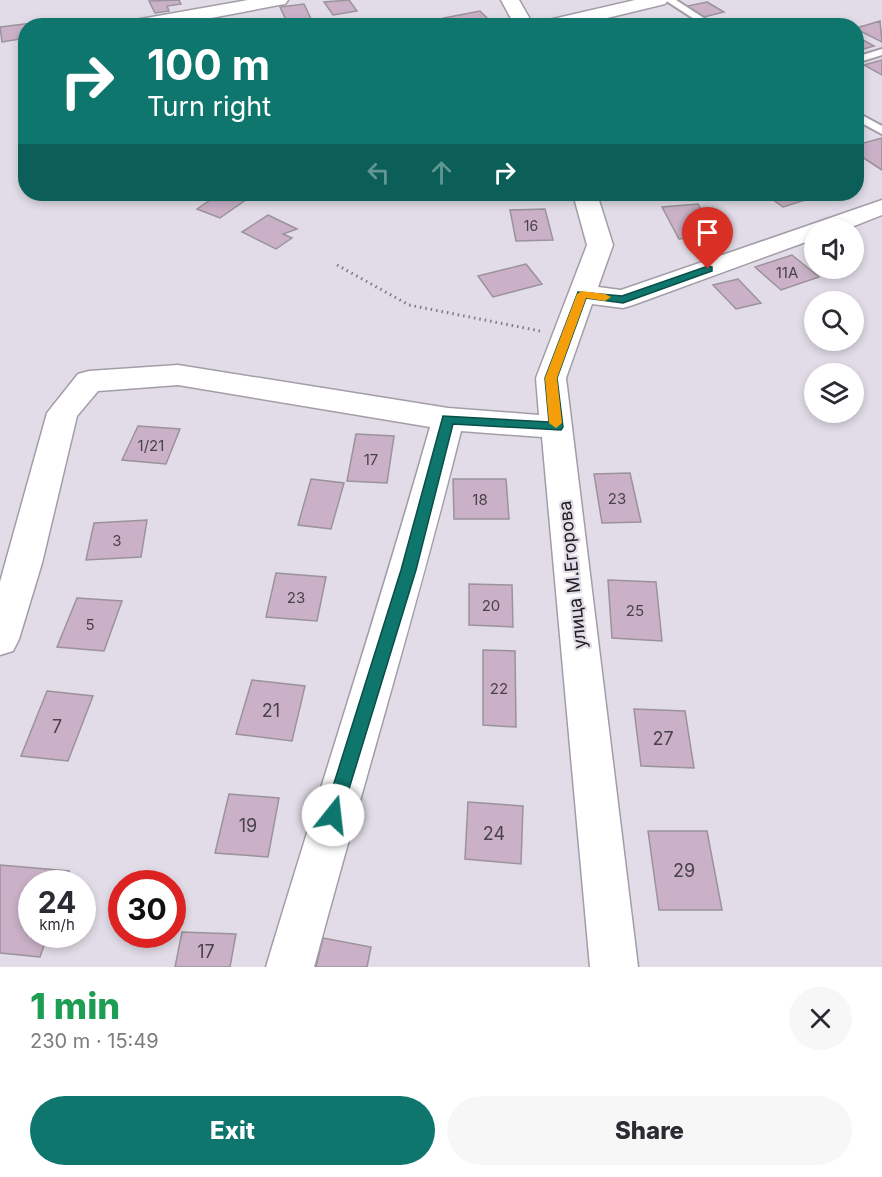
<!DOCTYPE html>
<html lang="en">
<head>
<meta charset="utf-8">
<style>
	:root { --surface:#fff; --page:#f7f7f7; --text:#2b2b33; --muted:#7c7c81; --accent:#0f766e }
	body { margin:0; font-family:Inter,sans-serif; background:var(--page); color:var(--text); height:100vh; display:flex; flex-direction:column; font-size:22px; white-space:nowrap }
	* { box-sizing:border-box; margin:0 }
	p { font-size:20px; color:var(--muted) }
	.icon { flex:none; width:33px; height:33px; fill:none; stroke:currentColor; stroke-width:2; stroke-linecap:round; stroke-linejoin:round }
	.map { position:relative; height:967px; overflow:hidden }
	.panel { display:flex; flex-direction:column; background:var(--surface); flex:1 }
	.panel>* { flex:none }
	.guide { position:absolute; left:18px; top:18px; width:846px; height:183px; border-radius:24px; box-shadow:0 3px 9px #0003; background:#0f766e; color:#fff; overflow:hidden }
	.controls { position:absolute; left:804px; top:219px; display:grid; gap:12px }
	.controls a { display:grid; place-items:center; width:60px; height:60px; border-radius:50%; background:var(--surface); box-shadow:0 3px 9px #0003; font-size:30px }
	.speed { position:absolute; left:18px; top:870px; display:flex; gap:12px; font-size:30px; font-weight:700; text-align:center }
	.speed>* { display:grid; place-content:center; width:78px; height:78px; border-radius:50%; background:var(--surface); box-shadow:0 3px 9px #0003; line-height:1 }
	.speed small { font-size:15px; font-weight:400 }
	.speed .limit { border:9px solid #d22; background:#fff; color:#111 }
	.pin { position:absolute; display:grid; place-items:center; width:51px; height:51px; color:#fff; margin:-62px -26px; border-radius:50% 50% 50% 0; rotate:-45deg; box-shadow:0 0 6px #0007 }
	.pin .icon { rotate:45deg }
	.me { position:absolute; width:66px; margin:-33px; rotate:16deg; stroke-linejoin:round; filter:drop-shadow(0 0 4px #0008) }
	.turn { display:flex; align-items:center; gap:21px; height:126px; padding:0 30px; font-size:27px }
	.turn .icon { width:78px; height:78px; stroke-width:2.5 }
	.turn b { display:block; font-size:42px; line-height:51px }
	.lanes { display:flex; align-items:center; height:57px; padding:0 30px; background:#0003; justify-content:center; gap:30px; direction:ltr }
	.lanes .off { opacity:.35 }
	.round { display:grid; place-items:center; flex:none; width:63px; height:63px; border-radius:32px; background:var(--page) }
	.headline { display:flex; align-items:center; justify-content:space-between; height:102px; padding:0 30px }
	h1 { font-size:36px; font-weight:800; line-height:45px; color:#1e9e55 }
	.action { display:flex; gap:12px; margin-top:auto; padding:12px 30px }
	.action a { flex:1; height:69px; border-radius:36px; background:var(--accent); color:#fff; font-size:24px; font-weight:800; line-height:69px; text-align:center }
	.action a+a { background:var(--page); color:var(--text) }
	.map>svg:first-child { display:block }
	.building { fill:#cab1c7; stroke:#9b929a; stroke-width:1.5 }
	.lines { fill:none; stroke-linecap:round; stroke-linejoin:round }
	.lane-casing { stroke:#a29da8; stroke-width:4 }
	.street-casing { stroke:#a29da8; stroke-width:3 }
	.path { stroke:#7e7a82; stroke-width:3; stroke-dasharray:1.5 4; stroke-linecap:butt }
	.lane { fill:#fff; fill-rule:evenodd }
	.street { fill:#fff; fill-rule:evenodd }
	.route { fill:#0f766e; stroke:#0a4d48; stroke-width:1.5 }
	.slow { fill:#f59e0b }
	.labels { text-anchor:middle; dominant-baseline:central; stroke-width:4.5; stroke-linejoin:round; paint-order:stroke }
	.far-number-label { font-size:14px; fill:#4a424a }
	.number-label { font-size:15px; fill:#4a424a }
	.street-label { font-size:18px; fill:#1f1d21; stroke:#e1dce7 }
	.near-number-label { font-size:18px; fill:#4a424a }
</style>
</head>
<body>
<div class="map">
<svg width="882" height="967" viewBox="0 0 882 967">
	<rect width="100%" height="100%" fill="#e1dce7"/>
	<path class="building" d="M179 0 181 4 167 6 169 11 155 13 149 1Z
		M349 0 357 11 333 15 324 2Z
		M707 2 724 12 704 17 687 6Z
		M304 4 311 19 287 22 280 7Z
		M480 11 495 26H452L444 18Z
		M880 21 882 42 856 29V28Z
		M32 23 33 26H26V38L2 42 0 27Z
		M856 36 874 46 856 51Z
		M882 60V75L864 65Z
		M882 138V170L856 153V145Z
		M219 194H241L250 197 220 218 197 209Z
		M765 194H819L821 195 783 207Z
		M698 204 716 236 679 239 662 207Z
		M545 209 553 240 516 241 510 210Z
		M268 215 297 229 283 234 292 238 276 249 242 232Z
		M792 255 819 277 781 290 755 267Z
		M526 264 542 284 493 297 478 276Z
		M738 279 761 303 736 309 713 285Z
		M138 426 180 429 166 464 122 460Z
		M356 434 394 436 387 483 347 481Z
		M630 473 641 522 602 523 594 474Z
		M311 479 344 483 331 529 298 525Z
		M453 479H506L509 519H454Z
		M147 520 141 557 86 560 94 523Z
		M276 573 326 577 317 621 266 617Z
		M608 580 656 582 662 641 612 638Z
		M469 584 512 585 513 627 469 625Z
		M77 598 122 601 104 651 57 647Z
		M483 650 515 651 516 727 483 725Z
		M252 680 305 686 292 741 236 734Z
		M47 691 93 696 68 761 21 756Z
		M634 709 685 711 694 768 641 766Z
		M229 794 279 798 268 857 215 853Z
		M468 802 523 806 521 864 465 859Z
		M648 831H707L722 910H659Z
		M0 865 69 871 65 884H32V934H48L40 957 0 953Z
		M182 932 236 934 230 967H175Z
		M323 938 371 947 367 967H316Z"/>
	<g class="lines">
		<g class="lane-casing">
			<path id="lane" d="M665 0H676L716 26H705Z
				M882 49V55L856 63V57Z
				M856 112 882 126V134L856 120Z"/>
		</g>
		<g class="street-casing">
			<path id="street" d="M248 0H288L285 4 279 5 169 26H126L128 22 135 20Z
				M501 0H519L534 26H515Z
				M635 0H668L665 4 574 26H538L540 22Z
				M573 194H597L613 245 598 287 621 290 882 200V215L844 230H814V239L633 305 623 308 592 304 566 378 638 967H590L542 437 461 431C416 611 362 788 314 967H266C320 787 379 608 430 427L178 385 98 391 77 416 42 563 19 639 13 651 0 655V582L47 413 78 374 89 371 178 365 448 408 539 415 536 378 587 245Z"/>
		</g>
		<path class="path" d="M337 265 409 305 540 331"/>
		<use href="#lane" class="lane"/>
		<use href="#street" class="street"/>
	</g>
	<path class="route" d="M708 266 712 267V271L623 303 586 298 557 378 563 427 561 430 453 424 416 570 341 815 339 821 333 823 326 821 324 815 401 570 443 416 549 422 545 378 578 292 622 296Z"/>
	<path class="slow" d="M582 291 605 294 611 297 605 301 586 298 557 378 562 423 556 428 549 423 545 378 577 294Z"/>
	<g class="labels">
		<g class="far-number-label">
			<text x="531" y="225">16</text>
		</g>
		<g class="number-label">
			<text x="787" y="272">11А</text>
			<text x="151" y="445">1/21</text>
			<text x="371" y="459">17</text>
			<text x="617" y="498">23</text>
			<text x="480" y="499">18</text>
			<text x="117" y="540">3</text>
			<text x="296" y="597">23</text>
			<text x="491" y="605">20</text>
			<text x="635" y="610">25</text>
			<text x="90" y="624">5</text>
			<text x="499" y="688">22</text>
		</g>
		<g class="street-label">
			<text transform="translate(572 575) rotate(-96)">улица М.Егорова</text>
		</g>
		<g class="near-number-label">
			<text x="271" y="710">21</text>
			<text x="57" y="726">7</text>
			<text x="663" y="738">27</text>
			<text x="248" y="825">19</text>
			<text x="494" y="833">24</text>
			<text x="684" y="870">29</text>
			<text x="206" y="951">17</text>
		</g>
	</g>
</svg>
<div class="controls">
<a><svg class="icon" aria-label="sound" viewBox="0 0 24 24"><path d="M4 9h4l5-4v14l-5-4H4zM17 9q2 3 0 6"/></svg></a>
<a><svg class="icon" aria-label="search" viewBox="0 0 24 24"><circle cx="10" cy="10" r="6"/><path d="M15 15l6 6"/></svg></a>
<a><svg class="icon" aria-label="layers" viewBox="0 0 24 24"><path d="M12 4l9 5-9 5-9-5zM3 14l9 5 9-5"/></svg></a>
</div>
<div class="speed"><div>24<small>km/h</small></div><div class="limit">30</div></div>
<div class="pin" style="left:708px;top:269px;background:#d93025"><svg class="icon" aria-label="arrive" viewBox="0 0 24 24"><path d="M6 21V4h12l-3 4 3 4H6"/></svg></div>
<svg class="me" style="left:333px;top:815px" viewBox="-20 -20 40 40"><circle r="19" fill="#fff"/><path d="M0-13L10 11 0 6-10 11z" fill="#0f766e"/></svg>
<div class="guide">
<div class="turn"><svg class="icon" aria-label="right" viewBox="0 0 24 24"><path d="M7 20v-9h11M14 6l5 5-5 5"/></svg><div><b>100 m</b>Turn right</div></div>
<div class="lanes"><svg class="icon off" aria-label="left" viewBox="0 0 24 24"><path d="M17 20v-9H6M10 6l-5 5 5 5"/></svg><svg class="icon off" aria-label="ahead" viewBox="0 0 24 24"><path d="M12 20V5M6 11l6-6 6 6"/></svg><svg class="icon" aria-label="right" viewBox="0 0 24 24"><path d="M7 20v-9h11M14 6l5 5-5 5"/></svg></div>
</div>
</div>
<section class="panel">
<div class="headline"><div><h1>1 min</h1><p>230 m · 15:49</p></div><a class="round"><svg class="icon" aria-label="close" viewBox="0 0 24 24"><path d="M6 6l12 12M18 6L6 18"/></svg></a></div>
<div class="action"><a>Exit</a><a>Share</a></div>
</section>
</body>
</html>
